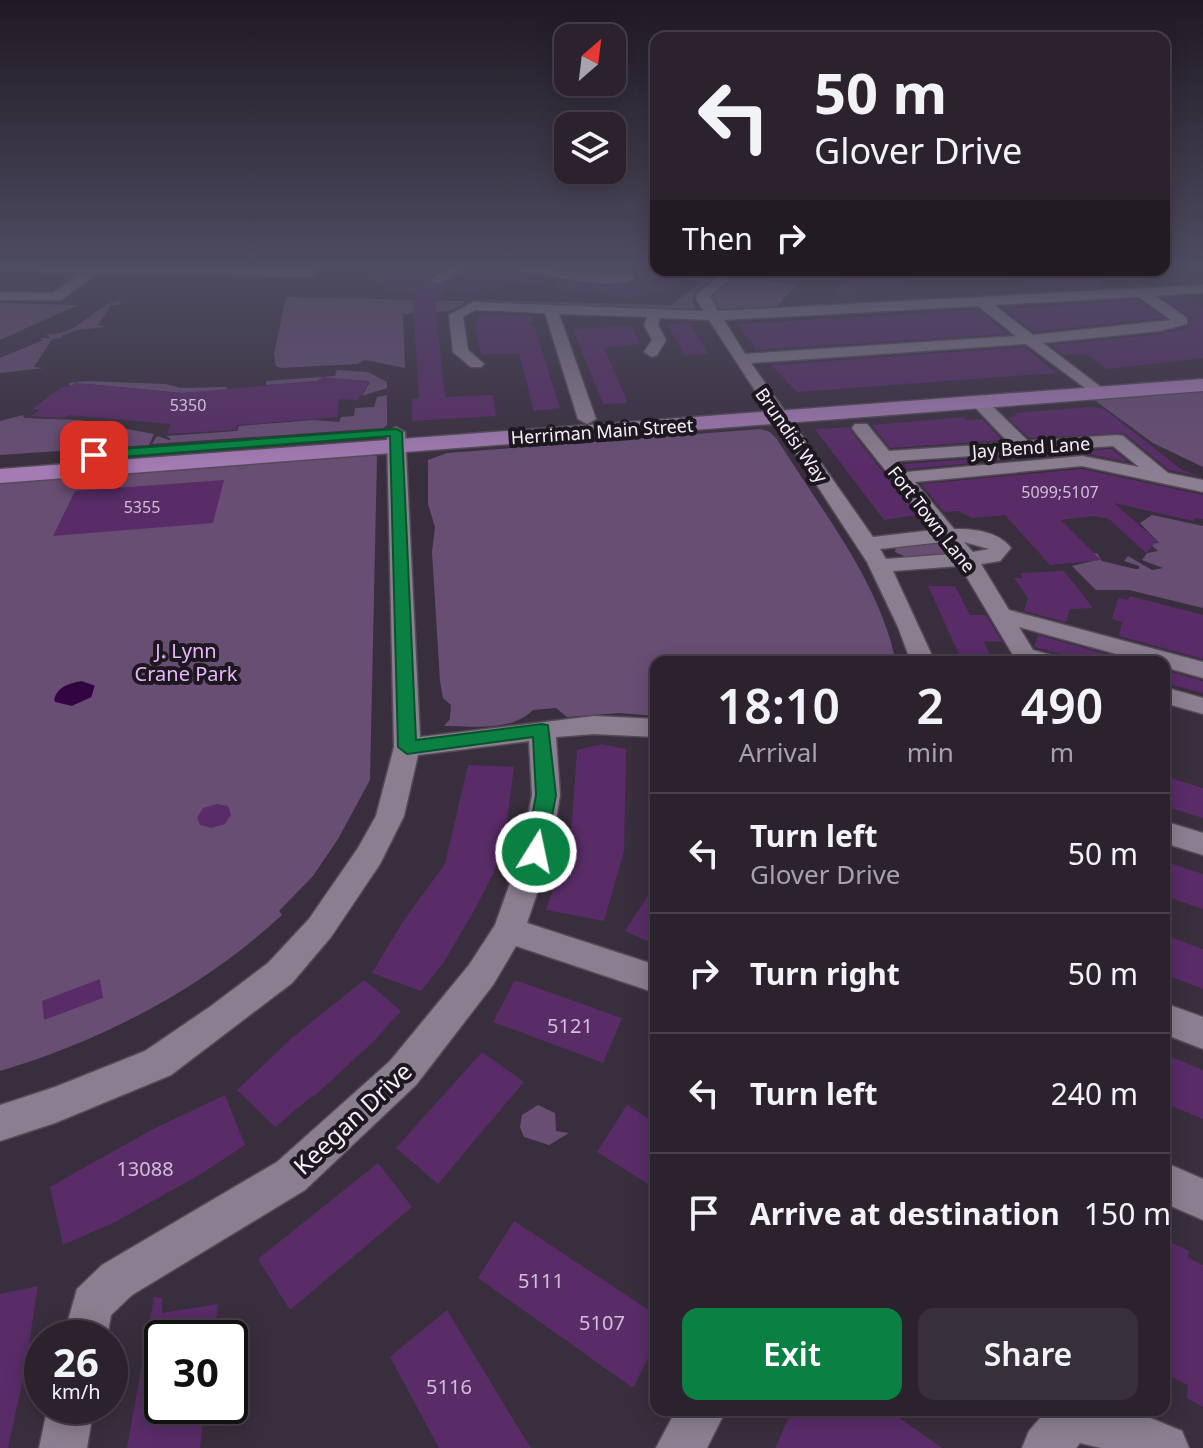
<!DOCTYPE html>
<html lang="en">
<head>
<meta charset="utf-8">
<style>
	:root { --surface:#2b222e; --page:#372f3a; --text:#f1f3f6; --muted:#a6a4aa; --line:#473f4a; --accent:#0b8043 }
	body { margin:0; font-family:"Noto Sans",sans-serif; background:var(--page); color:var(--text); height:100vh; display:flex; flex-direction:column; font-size:30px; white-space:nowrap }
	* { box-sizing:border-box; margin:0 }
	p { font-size:26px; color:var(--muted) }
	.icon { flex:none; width:44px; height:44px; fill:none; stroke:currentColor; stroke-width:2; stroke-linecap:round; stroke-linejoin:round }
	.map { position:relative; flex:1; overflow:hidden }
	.panel { position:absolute; left:650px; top:656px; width:520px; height:760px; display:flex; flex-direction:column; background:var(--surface); border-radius:16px; box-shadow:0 4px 20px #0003,0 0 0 2px var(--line) }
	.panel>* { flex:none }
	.top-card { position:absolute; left:650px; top:32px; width:520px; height:244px; border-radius:16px; box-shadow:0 4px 20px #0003,0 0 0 2px var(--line); background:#2b222e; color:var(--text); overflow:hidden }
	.needle { width:52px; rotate:28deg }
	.buttons { position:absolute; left:554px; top:24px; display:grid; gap:16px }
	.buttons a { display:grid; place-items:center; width:72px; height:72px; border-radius:16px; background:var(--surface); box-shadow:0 4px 20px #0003,0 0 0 2px var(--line); font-size:40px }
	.speed { position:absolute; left:24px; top:1320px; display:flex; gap:16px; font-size:40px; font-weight:700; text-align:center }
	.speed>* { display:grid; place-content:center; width:104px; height:104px; border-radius:50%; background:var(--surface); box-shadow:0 4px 20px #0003,0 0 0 2px var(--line); line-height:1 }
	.speed small { font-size:20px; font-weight:400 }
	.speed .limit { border:4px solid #111; border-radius:12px; background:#fff; color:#111 }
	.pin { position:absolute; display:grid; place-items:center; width:68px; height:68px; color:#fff; margin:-34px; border-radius:16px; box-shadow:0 4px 12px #0006 }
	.me { position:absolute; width:88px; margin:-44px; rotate:10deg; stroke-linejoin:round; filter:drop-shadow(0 0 6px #0008) }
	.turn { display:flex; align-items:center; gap:28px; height:168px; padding:0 32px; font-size:36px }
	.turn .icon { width:104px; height:104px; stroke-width:2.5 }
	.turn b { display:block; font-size:56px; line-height:68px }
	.then { display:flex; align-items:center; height:76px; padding:0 32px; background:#0003; gap:16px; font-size:30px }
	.eta { display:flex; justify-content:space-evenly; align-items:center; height:136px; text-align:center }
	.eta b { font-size:48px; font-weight:600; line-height:56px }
	.action { display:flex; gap:16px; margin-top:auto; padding:16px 32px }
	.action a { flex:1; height:92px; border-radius:16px; background:var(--accent); color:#fff; font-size:32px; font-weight:600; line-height:92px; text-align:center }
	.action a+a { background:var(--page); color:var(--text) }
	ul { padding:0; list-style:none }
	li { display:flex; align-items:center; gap:24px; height:120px; padding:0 32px; border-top:2px solid var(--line) }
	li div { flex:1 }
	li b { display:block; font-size:30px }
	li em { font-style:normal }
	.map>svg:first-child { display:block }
	.green { fill:#694e74 }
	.water { fill:#320440; stroke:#6d4b78; stroke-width:2 }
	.building { fill:#592c68 }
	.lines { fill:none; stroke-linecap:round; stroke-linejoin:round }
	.minor-casing { stroke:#544a57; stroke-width:3 }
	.major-casing { stroke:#544a57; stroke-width:3 }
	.minor { fill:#8b7e90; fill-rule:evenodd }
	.major { fill:#a47bb3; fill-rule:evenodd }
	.route { fill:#0b8043; stroke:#07532c; stroke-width:2 }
	.labels { text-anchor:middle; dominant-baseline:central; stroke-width:8; stroke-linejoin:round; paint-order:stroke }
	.number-label { font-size:16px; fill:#d0bfd6 }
	.far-street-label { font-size:18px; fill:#f7f0fa; stroke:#1d181f }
	.park-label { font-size:20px; fill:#eab7fe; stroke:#1d181f }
	.near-number-label { font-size:20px; fill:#d0bfd6 }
	.near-street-label { font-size:24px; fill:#f7f0fa; stroke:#1d181f }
</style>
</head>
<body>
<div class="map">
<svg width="1203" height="1448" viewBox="0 0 1203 1448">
	<rect width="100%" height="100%" fill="#392e3d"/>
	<path class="green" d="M705 270H725L696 290 692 300 697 311 473 303 474 300 671 305 715 272Z
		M736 275 797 285 774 309 725 311 715 308 711 295Z
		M286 297 464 301 463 305 449 311 403 314 405 368 365 360 357 364 281 368 276 366 274 354Z
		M121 301 119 305 110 306 98 325 106 327 77 330 61 336 62 338 52 339 34 367 44 368 0 373V358L43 340 39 338H51L46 334C81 337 97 300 121 301Z
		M0 303 78 305 0 340Z
		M337 370 368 372 387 382V388L362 396 370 382 322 378 317 381 266 385V381L335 376Z
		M88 381 165 384 181 388 227 387 226 390 183 393 88 384 69 386V383Z
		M1203 389V467L1153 443 1093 399Z
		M387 395V425L383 428 152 444 157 436 169 440 171 439 166 436 237 431 239 426 313 420 339 422 341 417 354 416 355 408 374 407 377 397Z
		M23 415 24 418 80 420 154 434 149 445 0 455V421Z
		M761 429 770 432 777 439C821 511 878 578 896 662H656V716L619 713 567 717 556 708 533 710C511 732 474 726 444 726L450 719 451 705 443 698 440 681 432 552 435 527 428 504V460L447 453Z
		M364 453 377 456 370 780 338 839 313 876 279 911 282 915C203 988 104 1040 0 1071V480Z
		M1152 515 1203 526V608L1129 590H1096L1072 566 1093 561 1088 554 1097 553 1102 561 1135 569H1139V566L1124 561 1128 556 1152 570 1163 568 1142 560 1147 553 1158 551 1150 544 1159 543 1140 523Z
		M935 543 945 546 950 552 946 555 908 558 895 552 896 548Z
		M538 1105 555 1113 556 1131 569 1133 549 1145 524 1137 520 1127 522 1115Z"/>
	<path class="water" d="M82 680 96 685 92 698 72 707 55 703 53 700C56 686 69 682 82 680Z"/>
	<path class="building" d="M371 265H451L426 279 439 286 476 265H501L509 272 546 279 543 287 509 281 490 292 494 285 465 294 447 287 435 303 445 397 493 395 496 416 412 421V399L419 398 413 301 417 295 394 294 370 278Z
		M545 265H650L656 270H688L677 287 629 298 557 289 553 280 611 286 636 281 638 277 633 273Z
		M846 270H917L901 288 864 282 851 296 832 293 846 279Z
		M1009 270H1107L1099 288 1073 289 1009 279Z
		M1186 297 1203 307V358L1107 369 1086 354 1064 355 1051 345 1160 334 1188 327 1189 316 1164 298Z
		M1138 300 1163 318 1034 332 1004 309Z
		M979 310 1008 334 757 350 737 324Z
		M481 313 534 316 530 326H534L560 408 534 411 519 353 481 354 475 328Z
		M689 322 699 339 708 354 685 355 667 324Z
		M631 326 640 344 604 348 628 403 603 404 573 329Z
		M1025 347 1056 373 797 392 771 365Z
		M322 377 370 381 358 400 339 399 337 417 237 425 236 430 167 434 171 424 69 415 65 418 31 416 40 410 32 409 62 387H70L75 383 182 393 318 381Z
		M1094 407 1104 409 1182 470 1203 477 1169 470 1124 433 1029 438 1008 418 1017 416 1014 413Z
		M963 417 967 420 982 419 1002 440 890 448 872 425Z
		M849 427 853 434 917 515 884 520 815 429Z
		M1112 449 1128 462 1082 453 907 469 904 464Z
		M1082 469 1203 495V519L1194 518V521L1114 503 1157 541 1146 553 1109 519 1094 516 1061 520 1101 560 1050 565 1005 515 972 518 958 511 944 512 921 484Z
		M224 480 213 523 53 536 75 491Z
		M1064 571 1093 608 1070 609 1066 622 1024 611 1028 598 1014 578H1023L1020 573Z
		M928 586H955L970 615H986L1002 642 983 641 993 660 962 661Z
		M1130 596 1203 615V659L1119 636 1122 622 1112 619 1118 598 1128 600Z
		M1038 635 1134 662H1092L1034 647Z
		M1164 670 1203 681V693L1164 683Z
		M602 744 626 749 624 851 604 921 546 910 571 836 577 750Z
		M468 765 514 767 505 835 494 872 475 909 444 962 421 991 372 973 402 923 445 864Z
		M1164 776 1203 788V818L1164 806Z
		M217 804 228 806 231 815 225 824 211 828 200 825 197 818 203 808Z
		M1164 861 1203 874V909L1164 896Z
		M656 883V945L625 931Z
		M1164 935 1203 949V989L1164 974Z
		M100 979 103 998 44 1020 42 1001Z
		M364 980 401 1011 373 1042 313 1097 312 1096 275 1127 237 1090 293 1037Z
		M515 980 622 1018 603 1063 493 1022Z
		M482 1052 524 1082 438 1184 396 1148Z
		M1164 1054 1203 1070V1119L1164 1103Z
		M225 1095 245 1145 201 1174 115 1222 63 1245 50 1187 151 1130Z
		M627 1105 656 1123V1189L597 1152Z
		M378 1163 412 1207 290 1310 258 1259Z
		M514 1221 656 1315V1342L633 1388 478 1278Z
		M1164 1239 1189 1251 1188 1258 1203 1265V1407L1187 1398 1188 1385 1164 1373Z
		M38 1286 29 1343 31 1342 8 1448H0V1294Z
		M154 1297 162 1298V1313L218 1304 214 1338H162V1406H205L200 1448H127Z
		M447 1310 511 1416 531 1448H439L390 1357Z
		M792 1410H888L942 1448H775Z"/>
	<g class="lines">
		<g class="minor-casing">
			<path id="minor" d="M0 265 307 269 311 265H324L310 277 97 273 61 300H0V292L53 293 81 272 0 271Z
				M457 265H473L440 283 429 280Z
				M504 265C538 265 571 273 605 275 616 276 627 272 635 278 616 292 536 273 510 269Z
				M728 270H742L710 296 718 311 1203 285V293L1155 296 1187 318V324L1160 331 1043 343 1106 391 1108 394 1100 399 1026 344 751 363 873 537 933 530 855 432 852 428 855 424H867L889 451 1009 443 971 403 979 398 985 399 1028 441 1117 435 1123 436 1168 473 1203 480V492L1082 466 915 482 954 529C974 529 998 531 1011 548L1000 561 981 564 1009 610 1203 662V678L1164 667V662H1145L1019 627 1033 650 1058 657 1061 662 1016 660 960 566 893 571 935 662H911L898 627 867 562 709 320 660 318 658 325 666 340 657 355 652 357 644 352 652 340 644 325 647 317 559 314 596 419 587 424 578 419 545 313 475 310 463 317 468 350 484 364 481 367H471L453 352 449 315 473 302 704 311 696 299 697 294ZM1139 297 1171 320 1033 335 994 305ZM978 306 1016 336 745 354 724 320ZM1113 446 1139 467 1082 456 906 472 898 461ZM942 542 952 554 886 559 880 549ZM964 542 989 549 973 552Z
				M396 427 405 432 420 737 594 716 656 719V737L594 734 556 737 560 795 551 852 527 923 656 965V993L516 946 493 985 416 1085 305 1190 132 1295 111 1315 107 1338H63L77 1289 102 1265 277 1162 390 1061 469 965 495 925 521 852 532 795 529 741 418 755 404 816 380 864 331 937 292 983 171 1075 55 1123 0 1141V1105L55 1087 145 1051 211 1006 268 963 309 919 358 848 376 816 394 747 387 432Z
				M1164 687 1203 698V714L1164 703Z
				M1164 821 1203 833V855L1164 843Z
				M1164 1003 1203 1017V1049L1164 1034Z
				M1164 1162 1203 1179V1220L1164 1203Z
				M48 1406H94L87 1448H39Z
				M676 1410H726L707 1448H656Z
				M1047 1410H1131L1182 1431 1189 1448H1101L1080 1443 1076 1448H1022L1029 1431Z"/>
		</g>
		<g class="major-casing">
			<path id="major" d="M1203 379V391L0 483V469Z"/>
		</g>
		<use href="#minor" class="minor"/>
		<use href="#major" class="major"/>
	</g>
	<linearGradient id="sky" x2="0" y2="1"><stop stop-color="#1f1922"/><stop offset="0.57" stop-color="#4e4c62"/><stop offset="1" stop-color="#4e4c62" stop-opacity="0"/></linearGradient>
	<rect width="1203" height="468" fill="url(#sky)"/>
	<path class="route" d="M396 429 402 432 416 740 542 724 548 725 556 795 544 858H529L526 852 536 795 533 737 407 754 398 747 390 436 94 459 88 455 94 451Z"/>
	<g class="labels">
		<g class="number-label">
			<text x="188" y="405">5350</text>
			<text x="1060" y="492">5099;5107</text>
			<text x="142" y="507">5355</text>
		</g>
		<g class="far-street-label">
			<text transform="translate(602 431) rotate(-4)">Herriman Main Street</text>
			<text transform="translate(792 435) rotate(55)">Brundisi Way</text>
			<text transform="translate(1031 447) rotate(-4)">Jay Bend Lane</text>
			<text transform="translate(932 519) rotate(52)">Fort Town Lane</text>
		</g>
		<g class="park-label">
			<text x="186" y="650">J. Lynn<tspan x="186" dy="23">Crane Park</tspan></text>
		</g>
		<g class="near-number-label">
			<text x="570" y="1025">5121</text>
			<text x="145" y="1168">13088</text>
			<text x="541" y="1280">5111</text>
			<text x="602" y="1322">5107</text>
			<text x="449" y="1386">5116</text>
		</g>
		<g class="near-street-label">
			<text transform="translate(352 1118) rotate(-43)">Keegan Drive</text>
		</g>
	</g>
</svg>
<div class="buttons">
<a><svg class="needle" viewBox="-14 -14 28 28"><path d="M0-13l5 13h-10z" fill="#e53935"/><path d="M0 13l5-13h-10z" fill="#a6a4aa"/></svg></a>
<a><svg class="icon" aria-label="layers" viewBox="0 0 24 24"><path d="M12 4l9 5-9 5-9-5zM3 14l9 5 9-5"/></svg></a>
</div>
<div class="speed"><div>26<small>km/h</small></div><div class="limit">30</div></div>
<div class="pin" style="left:94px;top:455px;background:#d93025"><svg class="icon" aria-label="arrive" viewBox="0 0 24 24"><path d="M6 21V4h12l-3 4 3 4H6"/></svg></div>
<svg class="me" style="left:536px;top:852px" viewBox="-20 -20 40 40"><circle r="17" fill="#0b8043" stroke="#fff" stroke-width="3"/><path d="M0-11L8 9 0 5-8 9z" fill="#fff"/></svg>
<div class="top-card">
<div class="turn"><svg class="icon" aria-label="left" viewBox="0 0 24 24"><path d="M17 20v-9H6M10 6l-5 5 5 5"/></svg><div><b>50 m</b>Glover Drive</div></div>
<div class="then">Then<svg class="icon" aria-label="right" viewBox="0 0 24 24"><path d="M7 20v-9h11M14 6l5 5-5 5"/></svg></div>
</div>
<section class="panel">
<div class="eta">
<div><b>18:10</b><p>Arrival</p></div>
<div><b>2</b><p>min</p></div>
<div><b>490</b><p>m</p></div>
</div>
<ul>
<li><svg class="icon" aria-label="left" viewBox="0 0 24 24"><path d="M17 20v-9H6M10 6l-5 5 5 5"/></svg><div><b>Turn left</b><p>Glover Drive</p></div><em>50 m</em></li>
<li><svg class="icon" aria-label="right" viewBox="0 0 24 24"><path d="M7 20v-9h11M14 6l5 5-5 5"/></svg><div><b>Turn right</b></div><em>50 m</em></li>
<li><svg class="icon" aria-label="left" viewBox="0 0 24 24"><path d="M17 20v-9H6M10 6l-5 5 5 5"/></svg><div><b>Turn left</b></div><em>240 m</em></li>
<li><svg class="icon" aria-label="arrive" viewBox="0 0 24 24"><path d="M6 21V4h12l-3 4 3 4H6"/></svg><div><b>Arrive at destination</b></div><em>150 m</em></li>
</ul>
<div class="action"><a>Exit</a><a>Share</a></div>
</section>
</div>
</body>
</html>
